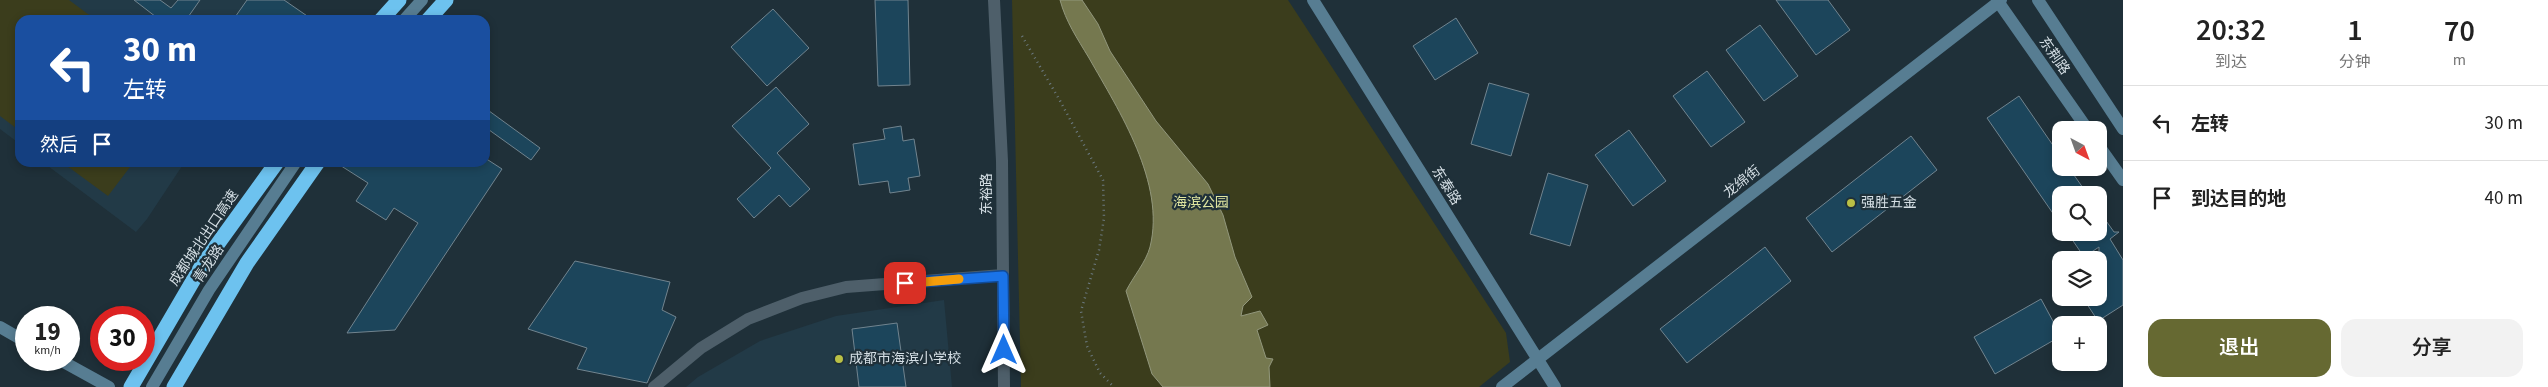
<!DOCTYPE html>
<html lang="zh">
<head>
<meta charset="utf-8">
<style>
	:root { --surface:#fff; --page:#f2f2f2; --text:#222; --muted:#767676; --line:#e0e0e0; --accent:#666932 }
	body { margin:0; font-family:"Source Sans 3","Noto Sans SC",sans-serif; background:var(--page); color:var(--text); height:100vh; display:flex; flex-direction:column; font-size:19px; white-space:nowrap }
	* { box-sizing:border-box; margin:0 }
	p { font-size:16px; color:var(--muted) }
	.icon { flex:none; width:28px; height:28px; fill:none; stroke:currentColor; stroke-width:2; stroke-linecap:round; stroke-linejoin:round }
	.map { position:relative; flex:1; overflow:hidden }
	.side { display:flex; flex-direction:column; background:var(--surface); width:425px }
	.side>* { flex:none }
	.top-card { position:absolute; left:15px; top:15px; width:475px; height:152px; border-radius:15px; box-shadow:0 2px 8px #0003; background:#1a4fa0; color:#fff; overflow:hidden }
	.needle { width:32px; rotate:139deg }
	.buttons { position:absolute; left:2052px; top:121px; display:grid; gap:10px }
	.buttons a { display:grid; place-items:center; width:55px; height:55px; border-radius:10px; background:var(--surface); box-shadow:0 2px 8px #0003; font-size:25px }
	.speed { position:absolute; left:15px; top:306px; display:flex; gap:10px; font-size:25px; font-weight:700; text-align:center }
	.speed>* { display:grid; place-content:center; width:65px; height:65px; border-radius:50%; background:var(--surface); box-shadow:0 2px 8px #0003; line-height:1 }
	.speed small { font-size:12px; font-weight:400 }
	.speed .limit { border:8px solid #d22; background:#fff; color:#111 }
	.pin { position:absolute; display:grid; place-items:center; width:42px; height:42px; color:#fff; margin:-21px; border-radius:10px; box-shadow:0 2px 8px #0006 }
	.me { position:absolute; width:55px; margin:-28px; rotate:0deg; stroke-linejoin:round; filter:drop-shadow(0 0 4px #0008) }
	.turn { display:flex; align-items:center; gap:18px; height:105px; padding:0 25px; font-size:22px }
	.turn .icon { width:65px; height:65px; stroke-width:2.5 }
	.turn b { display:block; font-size:35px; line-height:42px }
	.then { display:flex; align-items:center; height:48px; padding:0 25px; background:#0003; gap:10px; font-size:19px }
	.eta { display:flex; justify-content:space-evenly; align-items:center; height:85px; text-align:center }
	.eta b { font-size:30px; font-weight:600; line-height:35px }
	.primary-button { display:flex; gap:10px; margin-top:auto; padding:10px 25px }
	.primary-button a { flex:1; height:58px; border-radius:15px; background:var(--accent); color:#fff; font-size:20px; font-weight:600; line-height:58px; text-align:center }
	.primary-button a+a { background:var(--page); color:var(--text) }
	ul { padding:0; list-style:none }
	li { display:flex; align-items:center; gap:15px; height:75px; padding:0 25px; border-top:1px solid var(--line) }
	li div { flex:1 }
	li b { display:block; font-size:19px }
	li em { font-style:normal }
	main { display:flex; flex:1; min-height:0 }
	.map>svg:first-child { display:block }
	.built { fill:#223a47 }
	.green { fill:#3b3d1c }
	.water { fill:#75784f; stroke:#92977c }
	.building { fill:#1c455b; stroke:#71848f }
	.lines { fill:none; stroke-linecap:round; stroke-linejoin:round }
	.path { stroke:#6c7a81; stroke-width:2.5; stroke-dasharray:1 4; stroke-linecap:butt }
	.street { stroke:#4e5f6a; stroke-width:12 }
	.secondary { stroke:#577d92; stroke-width:12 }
	.highway { stroke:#6dc2ef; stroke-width:15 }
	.route-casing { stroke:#114b97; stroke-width:12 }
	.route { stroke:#1a73e8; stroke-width:9 }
	.slow { stroke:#f59e0b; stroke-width:9 }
	.poi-dot { fill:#bac045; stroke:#1f3039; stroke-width:2 }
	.labels { text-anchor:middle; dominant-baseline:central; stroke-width:4.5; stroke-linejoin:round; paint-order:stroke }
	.street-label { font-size:14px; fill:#d4dee4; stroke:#1f3039 }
	.park-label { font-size:14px; fill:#dee49f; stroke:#1f3039 }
	.poi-label { font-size:14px; fill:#d4dee4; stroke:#1f3039; text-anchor:start }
</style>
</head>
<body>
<main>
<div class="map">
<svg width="2123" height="387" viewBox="0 0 2123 387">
	<rect width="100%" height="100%" fill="#1f3039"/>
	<path class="built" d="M0 0H291L278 20H20V144L0 129Z
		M44 163H184L147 219 136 232Z
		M944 300 952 387H686L698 377 760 341 836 316Z"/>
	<path class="green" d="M0 0H69L96 20H20V131L0 116Z
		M1012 0H1288L1506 333 1510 362 1479 387H1021Z
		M63 163H133L108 196Z"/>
	<path class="water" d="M1060 0H1082L1098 24 1110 51 1156 121 1208 184 1223 215 1235 257 1252 297 1243 306 1241 316 1260 311 1268 325 1257 330 1266 358 1273 359 1269 367 1270 387H1163L1152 374 1126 291C1133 277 1146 262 1150 247 1166 183 1119 111 1089 58 1077 38 1066 22 1060 0Z"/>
	<path class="building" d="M134 0H160L171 8 178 0H200L186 20H160Z
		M247 0H284L313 20H233Z
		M875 0H908L910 85 878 86Z
		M1776 0H1828L1850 30 1816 55Z
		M773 9 809 48 767 86 731 47Z
		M1456 18 1478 53 1435 80 1413 46Z
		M1760 25 1798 76 1764 101 1726 50Z
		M1707 71 1745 122 1711 147 1673 96Z
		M1489 83 1529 94 1511 156 1471 144Z
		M776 87 809 124 777 153 810 189 790 207 779 195 754 218 737 199 771 168 732 126Z
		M2019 96 2061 157V168H2069L2088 195H2061V225L1987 118Z
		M485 108 540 148 531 160 485 127Z
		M901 126 903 141 914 139 920 176 908 178 910 190 890 193 888 181 859 185 853 144 885 139 883 129Z
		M1629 130 1666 181 1633 206 1595 155Z
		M1911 136 1937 170 1832 252 1806 218Z
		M485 158 502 169 395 330 347 333 418 223 394 208 386 220 356 201 368 183 335 162H485Z
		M1548 173 1588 185 1570 246 1530 234Z
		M2099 211 2114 232H2119L2110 239 2123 260V305L2098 321 2083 298H2099V247L2084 257 2067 232H2099Z
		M1765 247 1791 281 1687 363 1660 329Z
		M575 261 670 282 662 310 676 317 647 383 577 369 587 348 528 329Z
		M2041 299 2061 336 1995 374 1974 337Z
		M897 323 906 387H859L852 329Z"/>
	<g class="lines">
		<path class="path" d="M1022 36 1059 99 1103 180 1104 218 1099 250 1081 311 1087 346 1100 373 1114 387"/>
		<path class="street" d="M994 0 1002 161 1004 387
			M654 387 701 348 748 319 802 298 846 287 1003 275"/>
		<path class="secondary" d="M1313 0 1555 387
			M1997 0 2088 130
			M2038 0 2123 129
			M404 20 422 0
			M2099 146 2123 180
			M0 327 26 342
			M60 360 109 387
			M152 387 209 290 296 162
			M1502 387 2001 0"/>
		<path class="highway" d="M381 20 399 0
			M428 20 446 0
			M131 387 201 267 277 162
			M174 387 247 263 318 162"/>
	</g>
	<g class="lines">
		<g class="route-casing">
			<path id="route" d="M905 283 1003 276 1004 350"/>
		</g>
		<use href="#route" class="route"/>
		<path class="slow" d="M924 282 959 279"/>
	</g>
	<g class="poi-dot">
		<circle cx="1851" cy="203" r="5"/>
		<circle cx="839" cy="359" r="5"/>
	</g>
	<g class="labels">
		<g class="street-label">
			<text transform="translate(2054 56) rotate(55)">东荆路</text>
			<text transform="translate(1742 182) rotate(-38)">龙绵街</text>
			<text transform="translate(1446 186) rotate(58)">东泰路</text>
			<text transform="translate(987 194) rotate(-90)">东裕路</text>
			<text transform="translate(204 238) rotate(-56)">成都城北出口高速</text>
			<text transform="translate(209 264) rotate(-56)">青龙路</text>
		</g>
		<g class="park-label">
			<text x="1201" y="203">海滨公园</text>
		</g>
		<g class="poi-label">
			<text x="1861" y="203">强胜五金</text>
			<text x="849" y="359">成都市海滨小学校</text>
		</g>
	</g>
</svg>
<div class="buttons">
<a><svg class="needle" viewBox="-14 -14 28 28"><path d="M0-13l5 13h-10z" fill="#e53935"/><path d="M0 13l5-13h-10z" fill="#767676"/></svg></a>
<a><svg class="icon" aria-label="search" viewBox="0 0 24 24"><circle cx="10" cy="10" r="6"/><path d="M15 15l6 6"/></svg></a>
<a><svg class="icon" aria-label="layers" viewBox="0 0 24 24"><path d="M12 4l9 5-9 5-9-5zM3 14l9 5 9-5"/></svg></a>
<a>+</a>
</div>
<div class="speed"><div>19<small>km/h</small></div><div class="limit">30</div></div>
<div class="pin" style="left:905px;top:283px;background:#d93025"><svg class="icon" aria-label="arrive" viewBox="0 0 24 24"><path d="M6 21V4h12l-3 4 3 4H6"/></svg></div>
<svg class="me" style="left:1004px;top:350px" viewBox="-20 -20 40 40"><path d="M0-17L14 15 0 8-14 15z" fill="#1a73e8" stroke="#fff" stroke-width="4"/></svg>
<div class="top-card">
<div class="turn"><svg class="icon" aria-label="left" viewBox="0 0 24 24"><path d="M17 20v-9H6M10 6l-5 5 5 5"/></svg><div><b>30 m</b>左转</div></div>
<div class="then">然后<svg class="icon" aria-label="arrive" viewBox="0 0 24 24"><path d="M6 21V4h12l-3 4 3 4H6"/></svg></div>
</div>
</div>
<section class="side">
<div class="eta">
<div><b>20:32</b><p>到达</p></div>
<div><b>1</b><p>分钟</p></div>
<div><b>70</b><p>m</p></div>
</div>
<ul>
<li><svg class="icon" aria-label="left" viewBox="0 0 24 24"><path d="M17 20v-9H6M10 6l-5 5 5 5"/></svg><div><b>左转</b></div><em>30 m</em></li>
<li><svg class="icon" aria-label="arrive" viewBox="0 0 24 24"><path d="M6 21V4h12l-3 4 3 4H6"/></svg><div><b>到达目的地</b></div><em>40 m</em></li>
</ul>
<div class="primary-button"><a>退出</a><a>分享</a></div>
</section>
</main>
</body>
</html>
